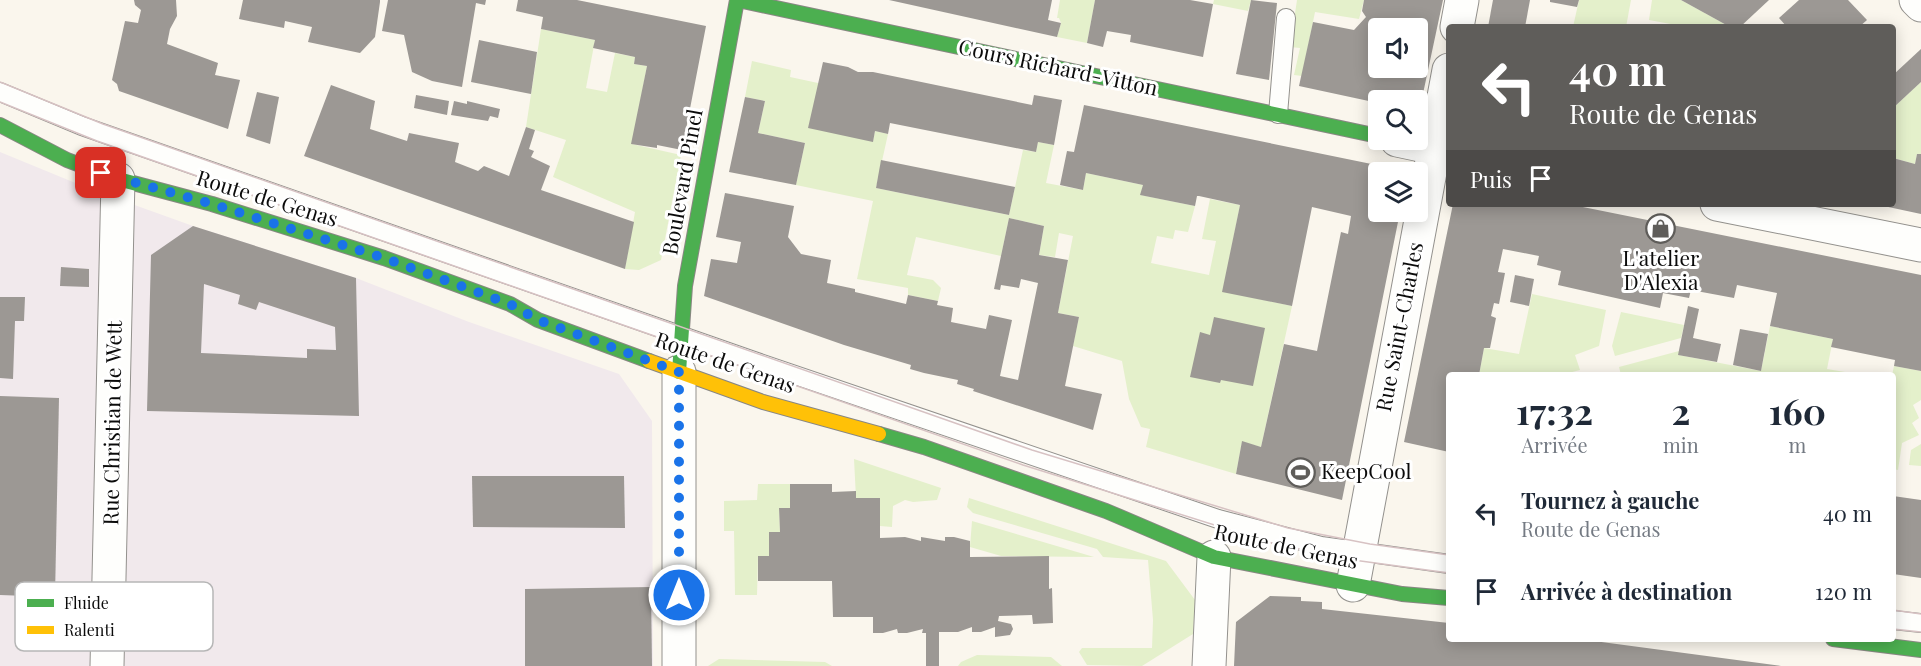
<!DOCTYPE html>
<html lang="fr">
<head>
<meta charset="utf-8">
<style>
  body { margin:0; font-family:"Playfair Display",serif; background:#f2f2f3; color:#1f2937; height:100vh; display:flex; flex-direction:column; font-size:22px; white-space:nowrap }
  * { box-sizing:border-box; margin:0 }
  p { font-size:20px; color:#747a83 }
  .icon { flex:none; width:33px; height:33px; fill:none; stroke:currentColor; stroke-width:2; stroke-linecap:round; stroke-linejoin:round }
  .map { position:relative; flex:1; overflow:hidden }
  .drawer { position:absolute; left:1446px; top:372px; width:450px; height:270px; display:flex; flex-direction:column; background:#fff; border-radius:6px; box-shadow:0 3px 15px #0003 }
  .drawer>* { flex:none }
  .hud { position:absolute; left:1446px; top:24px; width:450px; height:183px; border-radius:6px; box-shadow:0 3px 15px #0003; background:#5f5d5a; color:#fff; overflow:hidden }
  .buttons { position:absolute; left:1368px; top:18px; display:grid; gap:12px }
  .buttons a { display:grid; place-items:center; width:60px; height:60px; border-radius:6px; background:#fff; box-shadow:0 3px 15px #0003; font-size:30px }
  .pin { position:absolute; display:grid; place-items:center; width:51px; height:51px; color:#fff; margin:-26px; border-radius:12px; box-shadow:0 3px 9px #0006 }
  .me { position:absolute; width:66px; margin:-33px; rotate:0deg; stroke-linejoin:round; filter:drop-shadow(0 0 4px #0008) }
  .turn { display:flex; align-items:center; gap:21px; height:126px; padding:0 24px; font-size:27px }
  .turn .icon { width:78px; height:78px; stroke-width:2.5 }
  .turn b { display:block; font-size:42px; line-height:51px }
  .then { display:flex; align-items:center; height:57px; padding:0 24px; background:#0003; gap:12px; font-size:22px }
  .eta { display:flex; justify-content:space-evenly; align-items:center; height:102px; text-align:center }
  .eta b { font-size:36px; font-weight:700; line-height:42px }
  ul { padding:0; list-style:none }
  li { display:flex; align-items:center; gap:18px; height:78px; padding:0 24px }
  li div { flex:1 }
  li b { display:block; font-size:22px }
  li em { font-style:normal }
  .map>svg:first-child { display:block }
</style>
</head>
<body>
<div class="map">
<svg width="1921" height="666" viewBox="0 0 1921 666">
  <rect width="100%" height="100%" fill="#faf6ed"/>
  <polygon fill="#f1e9ec" points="0,152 90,189 193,226 356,278 469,322 619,374 652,421 653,666 0,666"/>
  <g fill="#e4f0cb">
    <polygon points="1060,0 1095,0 1087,43 1057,37 1061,23 1059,18 1057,18"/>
    <polygon points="1214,0 1251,0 1248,11 1213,4"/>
    <polygon points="1297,0 1364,0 1359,19 1315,12 1302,76 1294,75 1300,48 1290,47"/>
    <polygon points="1579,0 1631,0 1626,27 1573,27"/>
    <polygon points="1652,0 1681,0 1730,27 1687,27 1649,20"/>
    <polygon points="541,29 595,40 586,88 607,92 615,53 635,57 634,64 647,66 632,144 681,155 661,260 639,270 625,269 635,212 553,177 566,140 526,127"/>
    <polygon points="752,61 791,70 790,77 818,83 873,141 875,131 888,134 876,188 1009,215 1023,150 1036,152 1038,142 1054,145 1046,183 1083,190 1086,173 1143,185 1141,195 1195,206 1188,232 1175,230 1173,239 1157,236 1151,263 1209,275 1216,241 1202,239 1210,199 1240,205 1223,291 1292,306 1261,447 1242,442 1236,474 1146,447 1150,429 1141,427 1129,399 1122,361 1073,346 1079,317 1058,313 1073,236 1059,233 1055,257 1039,255 1044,226 1009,218 1001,256 916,237 907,275 933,280 941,288 938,301 908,295 908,288 857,279 873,201 796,185 805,143 758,133 765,101 745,97"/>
    <polygon points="1921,82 1921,154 1917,154 1915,164 1893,158 1893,108"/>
    <polygon points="1532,294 1606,310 1599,346 1575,355 1580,370 1561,375 1479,375 1484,348 1519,354"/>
    <polygon points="1621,312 1684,325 1681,338 1615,356 1612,346"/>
    <polygon points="1770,326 1833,339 1827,369 1863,375 1621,375 1619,367 1679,351 1679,355 1761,371"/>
    <polygon points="1894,366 1921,371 1921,400 1913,405 1919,418 1912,423 1919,435 1902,443 1898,470 1893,469 1892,375"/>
    <polygon points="1921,444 1921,466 1909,465 1911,450"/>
    <polygon points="854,459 941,488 937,500 913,502 905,500 893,506 892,527 880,526 880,498 856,498"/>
    <polygon points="758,484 790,484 790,508 779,508 780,532 769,533 769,556 758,557 757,595 735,595 734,531 724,531 724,501 757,500"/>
    <polygon points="969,498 1166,561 1195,600 1193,634 1142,666 1087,665 1079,652 1082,648 1152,648 1153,620 1148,560 1103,557 1097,549 973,513 967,507"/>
    <polygon points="972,521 1094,557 1001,556 970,547"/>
    <polygon points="977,655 1051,657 1062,666 958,666 961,662"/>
    <polygon points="719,659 825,662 832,666 708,666"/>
  </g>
  <g fill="#9c9894" fill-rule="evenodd">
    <polygon points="134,0 176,0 177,16 170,29 167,44 218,63 215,75 240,80 228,129 119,91 117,84 112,80 125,21 138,23 141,10 135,5"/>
    <polygon points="243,0 380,0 380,2 375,37 360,53 308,42 312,27 285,21 284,28 239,19"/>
    <polygon points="388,0 486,0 485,5 476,3 462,87 432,81 412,72 404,35 382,31"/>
    <polygon points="518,0 577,0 706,26 682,150 657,145 657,148 631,144 647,66 634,64 635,57 593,48 595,40 541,29 543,17 516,11"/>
    <polygon points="889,0 1052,0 1048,20 1061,23 1057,37"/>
    <polygon points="1095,0 1190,0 1213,4 1203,57 1130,42 1131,35 1107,31 1103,47 1087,43"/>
    <polygon points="1251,0 1277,3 1269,80 1236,74"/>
    <path d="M1364,0H1443L1421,103L1418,106V100H1378V103L1299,86L1313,22L1354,30L1366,17L1362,11ZM1378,28H1418V68H1378Z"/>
    <polygon points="1493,0 1530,0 1525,27 1488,27"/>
    <polygon points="1550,0 1579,0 1577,7 1550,2"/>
    <polygon points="1681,0 1769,0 1740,27 1730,27"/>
    <polygon points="1799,0 1848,0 1867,20 1859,27 1787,27 1779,18"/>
    <polygon points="479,40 537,52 531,94 471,82"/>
    <polygon points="1921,49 1921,82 1893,108 1893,75"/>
    <polygon points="823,62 848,67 858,72 873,72 1032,105 1034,95 1062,100 1054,145 1038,142 1036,152 890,123 888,134 875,131 873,142 808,128"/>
    <polygon points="331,85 375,101 370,129 407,141 409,133 459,143 455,162 478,171 484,166 509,176 526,127 535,130 529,149 534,151 531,157 550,166 541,190 634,222 625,269 304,156"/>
    <polygon points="257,92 279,97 270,144 246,136"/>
    <polygon points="416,95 449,101 447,115 414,108"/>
    <polygon points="745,97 765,101 758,133 805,143 796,185 729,172"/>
    <polygon points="454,101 467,104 467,101 500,109 498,118 490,116 488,121 451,115"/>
    <polygon points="1084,105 1391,168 1394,172 1378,172 1378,212 1400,212 1342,500 1236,474 1242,441 1261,447 1284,344 1317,351 1341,232 1348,234 1351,216 1312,207 1292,306 1222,292 1240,205 1199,196 1197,196 1195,206 1140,195 1143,185 1086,173 1083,190 1060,185 1067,151 1074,152"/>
    <polygon points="1917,154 1921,154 1921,214 1879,205 1893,204 1893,158 1915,164"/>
    <polygon points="881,160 1015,187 1009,215 876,188"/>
    <polygon points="725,193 794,206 788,237 801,254 831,260 827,283 855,289 855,292 906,304 908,295 938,301 937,305 953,308 951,322 986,329 989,315 1012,320 1000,376 1018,380 1038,283 1021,279 1019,288 1001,285 1000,290 994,289 1009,218 1044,226 1039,255 1068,260 1058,313 1079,317 1065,386 1102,394 1093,430 973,391 974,389 957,384 958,380 924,373 910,369 911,365 844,345 704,296 711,259 737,263 741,242 716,237"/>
    <polygon points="1453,204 1568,204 1921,275 1921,371 1894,366 1895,360 1831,347 1833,339 1770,326 1777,293 1737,285 1734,298 1691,290 1689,298 1663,293 1660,308 1558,285 1561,271 1537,265 1539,256 1503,249 1498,272 1505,273 1499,304 1494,303 1491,316 1496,318 1490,348 1484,348 1479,375 1449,375 1449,452 1404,442"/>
    <path d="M193,226L356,278L359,416L147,411L151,255ZM204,284L240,295L238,304L256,310L259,302L335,327L336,350L307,349V358L201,353Z"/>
    <polygon points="61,267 89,269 89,287 60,286"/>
    <polygon points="1515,275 1534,279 1529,306 1510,302"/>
    <polygon points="0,297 25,297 24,321 15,321 13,379 0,378"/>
    <polygon points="1688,306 1699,309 1693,338 1721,344 1717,362 1678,355"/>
    <polygon points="1214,317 1265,328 1253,386 1221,380 1220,383 1190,377 1200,332 1210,335"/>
    <polygon points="1740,329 1768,334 1761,371 1733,365"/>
    <polygon points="0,396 59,398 55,597 0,595"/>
    <polygon points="472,476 624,476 625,528 473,527"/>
    <polygon points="790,484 832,484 832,492 856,491 856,498 880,498 880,538 905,537 921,541 921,537 945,541 945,537 954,537 970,541 970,557 1049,556 1049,589 1052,588 1053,623 1033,624 1032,615 999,616 998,621 1011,624 1013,629 1010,635 995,637 995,627 981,632 972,632 972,627 958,632 939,632 939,666 926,666 926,633 922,633 923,629 907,633 898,633 897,629 883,633 873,633 873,617 833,617 832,581 758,581 758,556 769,556 769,532 780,532 779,508 790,508"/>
    <polygon points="1893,496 1921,500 1921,578 1893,574"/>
    <polygon points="651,587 652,666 525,666 525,589"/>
    <polygon points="1270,596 1301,597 1301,601 1322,602 1322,609 1449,623 1449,639 1579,639 1781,666 1234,666 1236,622"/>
  </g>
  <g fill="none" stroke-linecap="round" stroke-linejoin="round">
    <defs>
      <g id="lane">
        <polyline points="0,92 82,126 754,361 1218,519 1321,546 1449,564"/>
        <polyline points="1278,114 1286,18"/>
        <polyline points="1893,620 1921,623"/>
      </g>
      <g id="street">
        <polyline points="1916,0 1921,5"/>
        <polyline points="1457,27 1462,0"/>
        <polyline points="1397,140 1449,151"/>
        <polyline points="1717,204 1921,245"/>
        <polyline points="1353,585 1449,70"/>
        <polyline points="107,666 118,179"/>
        <polyline points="679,666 679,372"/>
        <polyline points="1209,666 1214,557"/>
      </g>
      <g id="fast">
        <polyline points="738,0 1378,136"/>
        <polyline points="0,125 67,160 118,179 212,204 384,258 510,304 538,320 649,361"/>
        <polyline points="679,372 685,286 737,0"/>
        <polyline points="879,434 924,447 1106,511 1214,557 1402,594 1449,598"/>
        <polyline points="1833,639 1921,650"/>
      </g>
      <polyline id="slow" points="649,361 763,402 879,434"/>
    </defs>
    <use href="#lane" stroke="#93918d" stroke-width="20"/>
    <use href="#street" stroke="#93918d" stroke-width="35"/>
    <use href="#fast" stroke="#898783" stroke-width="16"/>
    <use href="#slow" stroke="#898783" stroke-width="16"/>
    <use href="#lane" stroke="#fefefc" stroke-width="18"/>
    <use href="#street" stroke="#fefefc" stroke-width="33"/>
    <use href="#fast" stroke="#4caf50" stroke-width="14"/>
    <use href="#slow" stroke="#ffc107" stroke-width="14"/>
    <g stroke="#d7c2c3" stroke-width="1.5">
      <polyline points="0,82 103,124 1032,450 1288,528 1370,544 1449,555"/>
      <polyline points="0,102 97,141 1023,465 1272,543 1346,559 1449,573"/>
      <polyline points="1893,610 1921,614"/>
      <polyline points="1893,629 1921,632"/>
    </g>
  </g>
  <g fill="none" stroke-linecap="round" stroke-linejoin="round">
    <polyline stroke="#1a73e8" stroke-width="10" stroke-dasharray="0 18" points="101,173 212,204 384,258 510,304 538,320 679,372 679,595"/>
  </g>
  <defs>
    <symbol id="shop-ring" viewBox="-11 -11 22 22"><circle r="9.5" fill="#fff" stroke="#5f5d5a" stroke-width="1.5"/><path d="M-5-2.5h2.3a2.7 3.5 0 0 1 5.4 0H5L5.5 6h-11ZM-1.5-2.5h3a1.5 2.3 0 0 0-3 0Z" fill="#5f5d5a"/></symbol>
    <symbol id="stadium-ring" viewBox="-11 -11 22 22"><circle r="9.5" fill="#fff" stroke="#5f5d5a" stroke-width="1.5"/><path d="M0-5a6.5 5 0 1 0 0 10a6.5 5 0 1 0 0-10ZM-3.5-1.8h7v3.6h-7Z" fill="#5f5d5a"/></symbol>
  </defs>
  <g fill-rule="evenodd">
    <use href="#shop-ring" x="1644" y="212" width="33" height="33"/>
    <use href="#stadium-ring" x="1284" y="456" width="33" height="33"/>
  </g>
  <g text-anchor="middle" stroke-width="6" stroke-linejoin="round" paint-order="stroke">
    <g font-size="21" fill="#0b0b0b" stroke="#fff">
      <text transform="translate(1058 68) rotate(12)" y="7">Cours Richard-Vitton</text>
      <text transform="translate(683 182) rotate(-80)" y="7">Boulevard Pinel</text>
      <text transform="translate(267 199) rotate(17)" y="7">Route de Genas</text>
      <text transform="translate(1400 327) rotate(-79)" y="7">Rue Saint-Charles</text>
      <text transform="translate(725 363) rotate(19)" y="7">Route de Genas</text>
      <text transform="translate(113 423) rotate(-89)" y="7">Rue Christian de Wett</text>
      <text transform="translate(1286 547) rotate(12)" y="7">Route de Genas</text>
    </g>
    <g font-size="21" fill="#0b0b0b" stroke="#fff">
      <text x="1661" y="266">L'atelier<tspan x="1661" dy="24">D'Alexia</tspan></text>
      <text x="1321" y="479" text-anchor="start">KeepCool</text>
    </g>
  </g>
  <rect x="15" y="582" width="198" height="69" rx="9" fill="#fff" stroke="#b6b6b6" stroke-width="1.5"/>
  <rect x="27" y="599" width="27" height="8" fill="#4caf50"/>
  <rect x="27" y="626" width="27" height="8" fill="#ffc107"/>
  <g font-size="16" fill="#0b0b0b">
    <text x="64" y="609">Fluide</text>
    <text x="64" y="636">Ralenti</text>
  </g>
</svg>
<div class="buttons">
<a><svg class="icon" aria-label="sound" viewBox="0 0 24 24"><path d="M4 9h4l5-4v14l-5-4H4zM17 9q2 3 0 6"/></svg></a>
<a><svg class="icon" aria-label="search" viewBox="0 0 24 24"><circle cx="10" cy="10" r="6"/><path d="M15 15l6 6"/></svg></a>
<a><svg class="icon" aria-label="layers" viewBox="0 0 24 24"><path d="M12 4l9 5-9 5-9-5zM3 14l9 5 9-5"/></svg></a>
</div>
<div class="pin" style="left:101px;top:173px;background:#d93025"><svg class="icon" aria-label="arrive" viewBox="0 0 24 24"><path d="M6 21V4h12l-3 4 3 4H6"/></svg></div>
<svg class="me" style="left:679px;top:595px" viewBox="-20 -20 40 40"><circle r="17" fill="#1a73e8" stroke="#fff" stroke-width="3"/><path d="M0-11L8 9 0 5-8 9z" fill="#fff"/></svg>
<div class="hud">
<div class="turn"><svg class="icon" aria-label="left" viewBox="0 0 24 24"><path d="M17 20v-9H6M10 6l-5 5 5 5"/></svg><div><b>40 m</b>Route de Genas</div></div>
<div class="then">Puis<svg class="icon" aria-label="arrive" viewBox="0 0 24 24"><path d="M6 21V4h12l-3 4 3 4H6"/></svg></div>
</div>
<section class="drawer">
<div class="eta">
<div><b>17:32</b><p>Arrivée</p></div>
<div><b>2</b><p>min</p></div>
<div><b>160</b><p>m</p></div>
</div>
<ul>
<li><svg class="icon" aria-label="left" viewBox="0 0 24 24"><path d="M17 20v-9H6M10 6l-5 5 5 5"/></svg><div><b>Tournez à gauche</b><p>Route de Genas</p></div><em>40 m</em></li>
<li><svg class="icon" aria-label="arrive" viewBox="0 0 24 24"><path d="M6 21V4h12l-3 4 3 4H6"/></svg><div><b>Arrivée à destination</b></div><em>120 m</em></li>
</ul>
</section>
</div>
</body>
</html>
